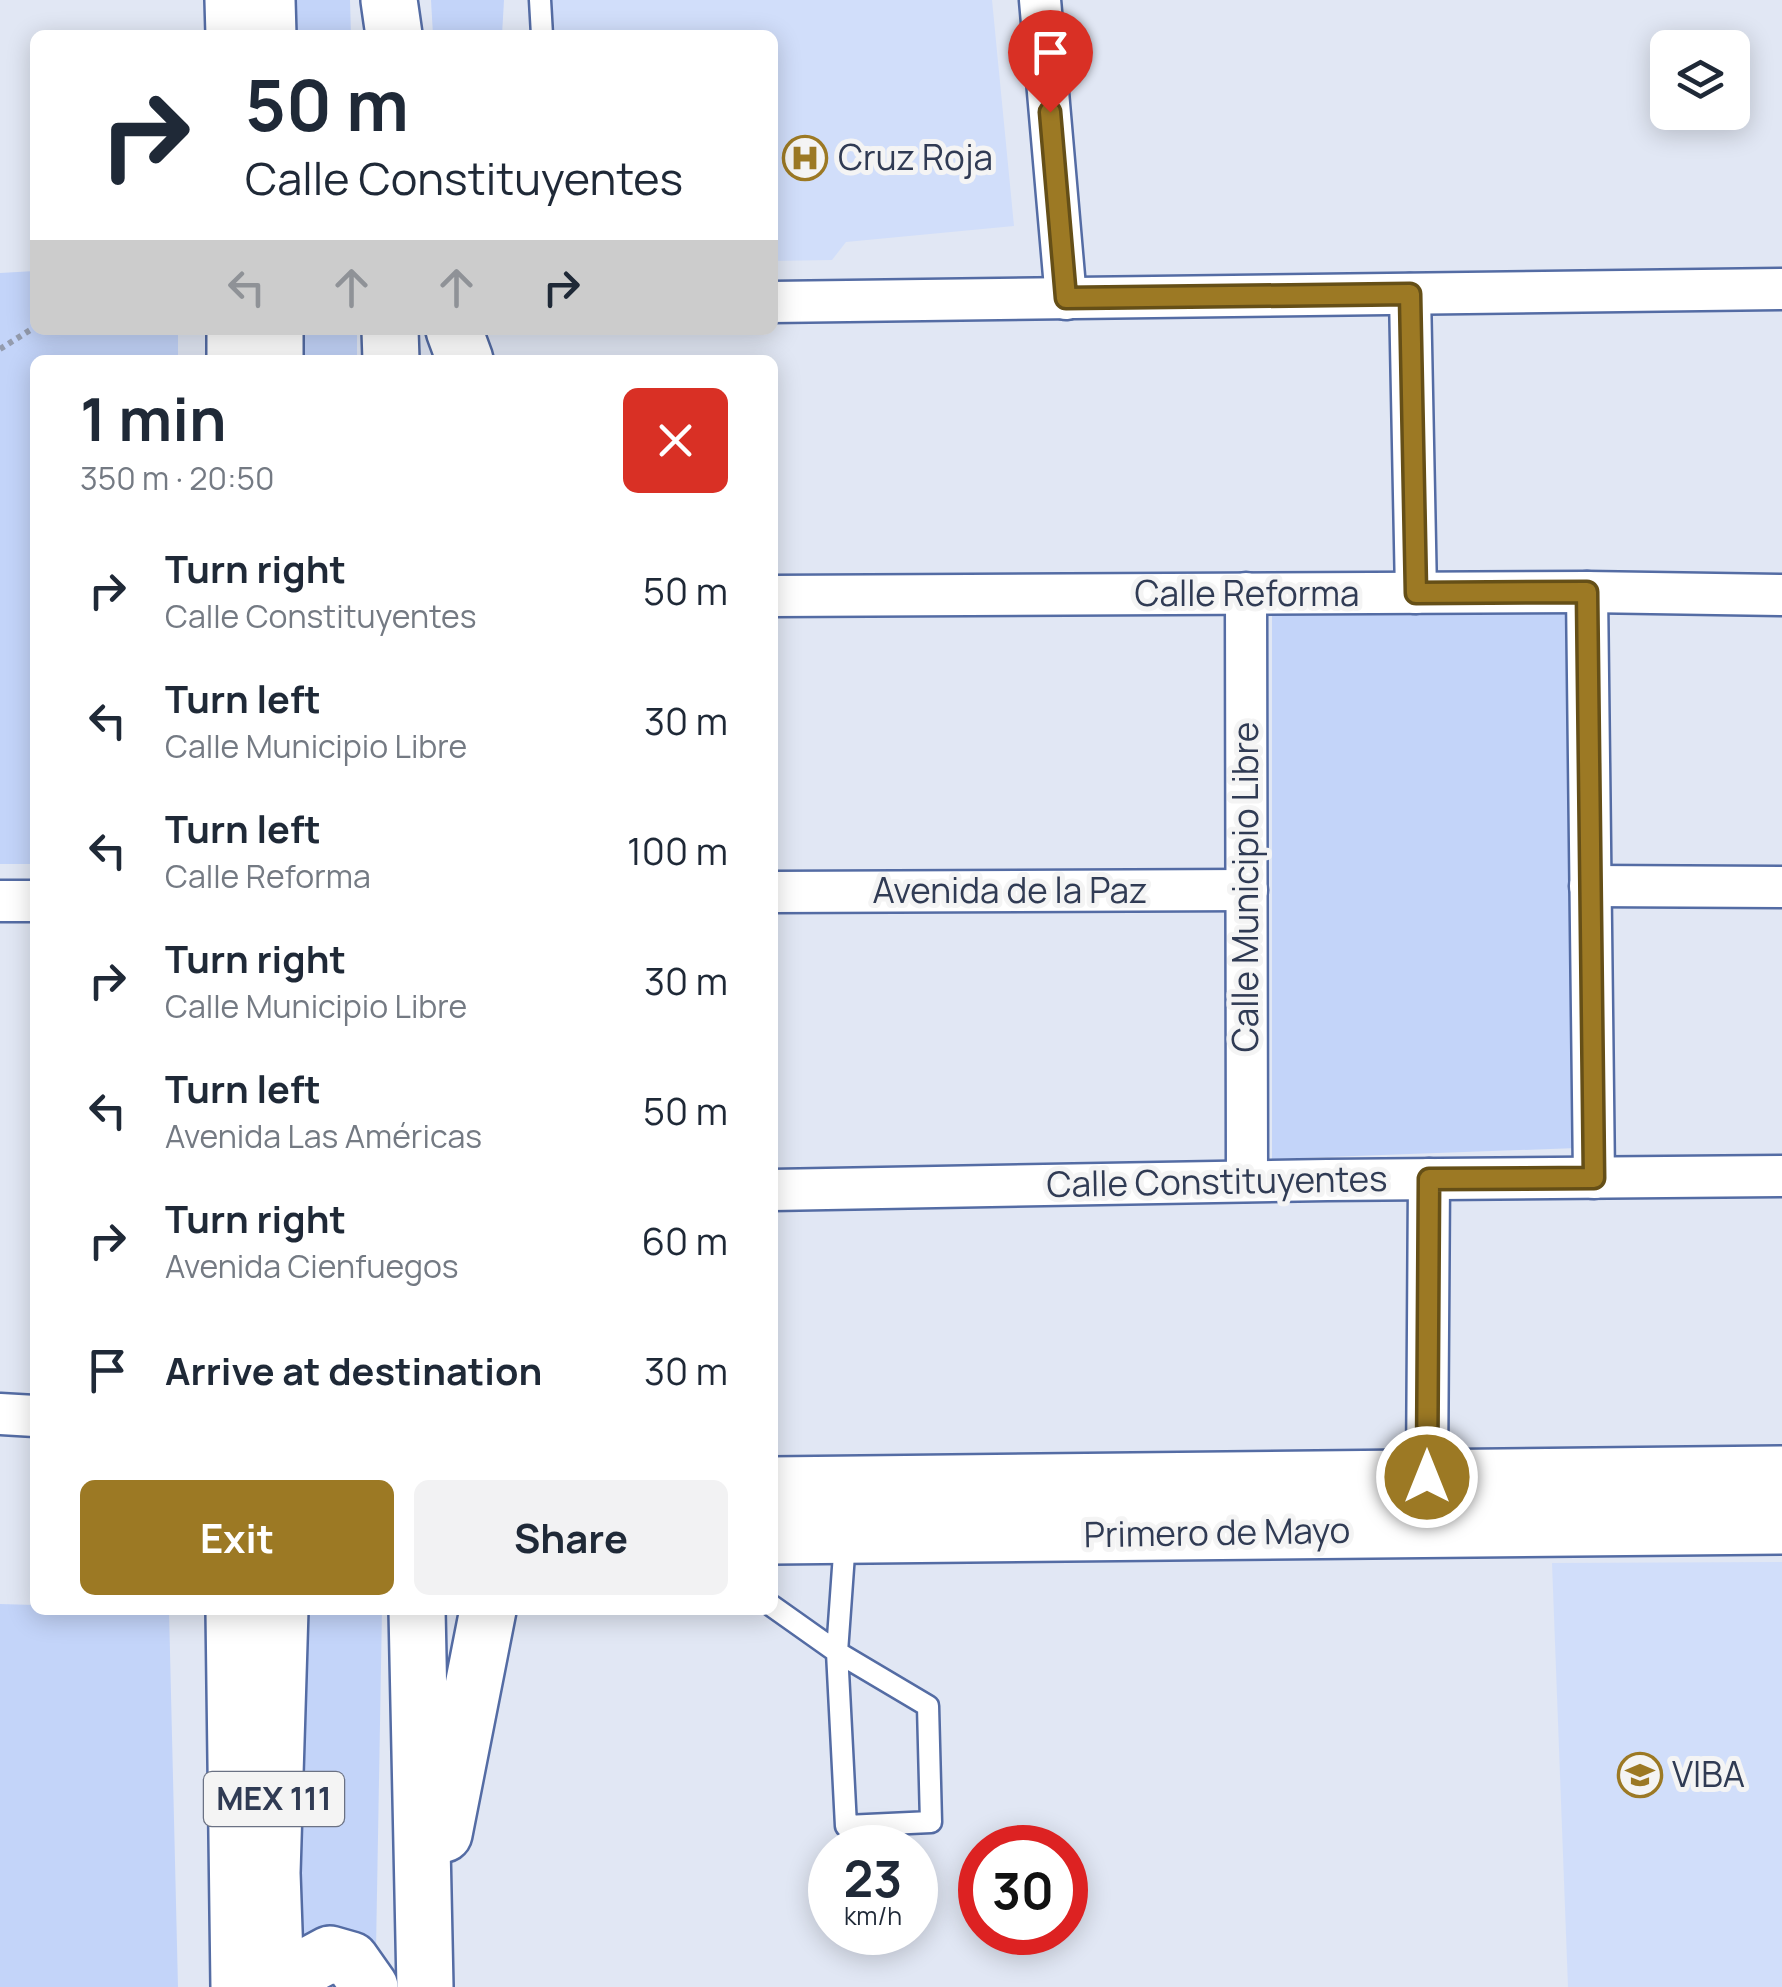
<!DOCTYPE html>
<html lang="en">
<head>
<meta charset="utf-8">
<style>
  body { margin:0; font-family:Manrope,sans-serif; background:#f2f2f3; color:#1f2937; height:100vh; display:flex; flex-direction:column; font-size:38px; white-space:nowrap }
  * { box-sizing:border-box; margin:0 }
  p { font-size:32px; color:#747a83 }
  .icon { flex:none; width:55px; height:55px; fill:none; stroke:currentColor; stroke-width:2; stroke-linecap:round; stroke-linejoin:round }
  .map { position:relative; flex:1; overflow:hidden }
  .sheet { position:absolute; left:30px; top:355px; width:748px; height:1260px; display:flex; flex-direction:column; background:#fff; border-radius:15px; box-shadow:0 5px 25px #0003 }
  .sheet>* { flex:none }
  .guide { position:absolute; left:30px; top:30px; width:748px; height:305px; border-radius:15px; box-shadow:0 5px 25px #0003; background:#fff; color:#1f2937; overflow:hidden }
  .controls { position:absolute; left:1650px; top:30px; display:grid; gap:20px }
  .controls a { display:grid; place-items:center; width:100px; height:100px; border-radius:15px; background:#fff; box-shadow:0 5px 25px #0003; font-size:50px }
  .speed { position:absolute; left:808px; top:1825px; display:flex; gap:20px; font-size:50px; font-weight:700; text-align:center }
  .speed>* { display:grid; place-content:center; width:130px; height:130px; border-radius:50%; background:#fff; box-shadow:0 5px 25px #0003; line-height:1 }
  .speed small { font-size:25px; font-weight:400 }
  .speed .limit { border:15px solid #d22; background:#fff; color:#111 }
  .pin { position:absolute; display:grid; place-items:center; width:85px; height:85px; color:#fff; margin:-102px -42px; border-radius:50% 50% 50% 0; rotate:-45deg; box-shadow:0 0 10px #0007 }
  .pin .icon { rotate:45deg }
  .me { position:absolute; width:110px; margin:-55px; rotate:0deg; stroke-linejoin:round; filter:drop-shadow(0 0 8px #0008) }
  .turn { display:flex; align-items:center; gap:35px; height:210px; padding:0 50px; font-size:45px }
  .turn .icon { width:130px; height:130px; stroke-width:2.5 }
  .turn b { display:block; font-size:70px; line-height:85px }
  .lanes { display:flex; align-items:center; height:95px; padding:0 50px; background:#0003; justify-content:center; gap:50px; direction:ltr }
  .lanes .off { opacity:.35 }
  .round { display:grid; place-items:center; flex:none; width:105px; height:105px; border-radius:15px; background:#f2f2f3 }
  .head { display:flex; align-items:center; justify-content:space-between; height:170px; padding:0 50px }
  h1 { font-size:60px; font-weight:700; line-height:75px }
  .button { display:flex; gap:20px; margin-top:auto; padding:20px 50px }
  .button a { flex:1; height:115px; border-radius:15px; background:#9c7924; color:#fff; font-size:40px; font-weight:700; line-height:115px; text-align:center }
  .button a+a { background:#f2f2f3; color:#1f2937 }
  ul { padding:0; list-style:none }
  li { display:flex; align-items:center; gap:30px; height:130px; padding:0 50px }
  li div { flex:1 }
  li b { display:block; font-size:38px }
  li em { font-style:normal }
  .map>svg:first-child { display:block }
</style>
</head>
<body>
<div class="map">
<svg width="1782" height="1987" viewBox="0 0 1782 1987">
  <rect width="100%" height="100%" fill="#e1e7f4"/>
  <g fill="#d1defa">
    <polygon points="552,0 992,0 1014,226 846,242 832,260 773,261 772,35 555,35"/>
    <polygon points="1782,1562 1782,1987 1568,1987 1552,1563"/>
  </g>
  <g fill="#c3d4f9">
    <polygon points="282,0 350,0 351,35 284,35"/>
    <polygon points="431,0 504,0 502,35 433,35"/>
    <polygon points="35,271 35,330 178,330 178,360 35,360 35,864 0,864 0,273"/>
    <polygon points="290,330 357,330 357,360 291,360"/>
    <polygon points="1573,609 1577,1148 1272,1159 1272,615"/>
    <polygon points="0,1604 35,1605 35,1610 169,1610 178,1987 0,1987"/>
    <polygon points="292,1610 382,1610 376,1950 291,1950"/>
  </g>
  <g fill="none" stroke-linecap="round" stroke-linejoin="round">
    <defs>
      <g id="lane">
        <polyline points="540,0 542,35"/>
        <polyline points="772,1606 837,1652 928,1706 931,1822 846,1826 837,1652 845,1540"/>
      </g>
      <g id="street">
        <polyline points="1040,0 1066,299"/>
        <polyline points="1410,294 1416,593"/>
        <polyline points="772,302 1782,289"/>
        <polyline points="1587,592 1594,1178"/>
        <polyline points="1246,593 1247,1181"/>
        <polyline points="772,596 1587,592 1782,595"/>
        <polyline points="1590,886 1782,887"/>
        <polyline points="772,892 1247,890"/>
        <polyline points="0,901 35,901"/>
        <polyline points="772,1190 1327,1180 1782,1176"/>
        <polyline points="0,1414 35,1416"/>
        <polyline points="1427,1477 1429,1179"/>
      </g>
      <g id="secondary">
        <polyline points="233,0 234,35"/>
        <polyline points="235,330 235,360"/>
        <polyline points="772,1485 1782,1474"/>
        <polyline points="772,1536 1782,1526"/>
        <polyline points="234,1610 239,1987"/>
      </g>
      <g id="primary">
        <polyline points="267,0 268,35"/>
        <polyline points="389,0 394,35"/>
        <polyline points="390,330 391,360"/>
        <polyline points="454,330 465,360"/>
        <polyline points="275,360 275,330"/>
        <polyline points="417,1610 425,1987"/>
        <polyline points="444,1834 488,1610"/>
        <polyline points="276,1987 272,1873 280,1610"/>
        <polyline points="292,1987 304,1968 330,1954 351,1960 370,1987"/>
      </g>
    </defs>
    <use href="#lane" stroke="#546ca4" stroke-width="25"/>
    <use href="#street" stroke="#546ca4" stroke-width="45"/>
    <use href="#secondary" stroke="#546ca4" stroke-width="60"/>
    <use href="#primary" stroke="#546ca4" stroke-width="60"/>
    <polyline stroke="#949cae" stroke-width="6" stroke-dasharray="5 5" stroke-linecap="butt" points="0,349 35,327"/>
    <use href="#lane" stroke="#fff" stroke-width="20"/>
    <use href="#street" stroke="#fff" stroke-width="40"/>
    <use href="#secondary" stroke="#fff" stroke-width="55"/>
    <use href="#primary" stroke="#fff" stroke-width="55"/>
  </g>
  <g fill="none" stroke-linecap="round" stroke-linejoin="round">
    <defs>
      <polyline id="route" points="1050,112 1066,298 1410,294 1416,593 1587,592 1594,1178 1429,1179 1427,1477"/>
    </defs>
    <use href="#route" stroke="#654f17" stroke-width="25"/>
    <use href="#route" stroke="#9c7924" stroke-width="18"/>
  </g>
  <defs>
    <symbol id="hospital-ring" viewBox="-11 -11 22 22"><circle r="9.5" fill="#f4f4f4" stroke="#9c7924" stroke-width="1.5"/><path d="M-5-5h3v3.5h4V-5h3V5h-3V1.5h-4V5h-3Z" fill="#9c7924"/></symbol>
    <symbol id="school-ring" viewBox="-11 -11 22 22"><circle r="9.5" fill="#f4f4f4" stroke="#9c7924" stroke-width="1.5"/><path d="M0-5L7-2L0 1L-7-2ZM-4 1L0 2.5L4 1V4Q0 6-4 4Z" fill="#9c7924"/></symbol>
  </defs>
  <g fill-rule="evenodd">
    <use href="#hospital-ring" x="780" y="133" width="50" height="50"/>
    <use href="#school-ring" x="1615" y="1750" width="50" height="50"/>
  </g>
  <g text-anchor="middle" stroke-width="10" stroke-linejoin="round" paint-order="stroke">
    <rect fill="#f4f4f4" stroke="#6b7284" stroke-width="2.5" x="204" y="1772" width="140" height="54" rx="8"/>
    <g font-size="32" font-weight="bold" fill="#303b54">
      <text x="274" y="1810">MEX 111</text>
    </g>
    <g font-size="35" fill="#303b54" stroke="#f4f4f4" text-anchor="start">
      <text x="838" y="170">Cruz Roja</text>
      <text x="1672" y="1787">VIBA</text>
    </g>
    <g font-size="35" fill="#303b54" stroke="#f4f4f4">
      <text x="1247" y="606">Calle Reforma</text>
      <text transform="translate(1246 887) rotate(-90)" y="12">Calle Municipio Libre</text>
      <text x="1010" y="903">Avenida de la Paz</text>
      <text transform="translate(1217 1182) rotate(-1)" y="12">Calle Constituyentes</text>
      <text transform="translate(1217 1533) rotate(-1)" y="12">Primero de Mayo</text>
    </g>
  </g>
</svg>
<div class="controls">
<a><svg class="icon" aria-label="layers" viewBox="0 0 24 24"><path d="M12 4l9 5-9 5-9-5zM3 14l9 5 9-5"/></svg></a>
</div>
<div class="speed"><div>23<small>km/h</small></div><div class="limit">30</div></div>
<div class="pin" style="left:1050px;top:112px;background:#d93025"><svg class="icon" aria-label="arrive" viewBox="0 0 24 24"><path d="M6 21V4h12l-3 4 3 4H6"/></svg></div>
<svg class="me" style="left:1427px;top:1477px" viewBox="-20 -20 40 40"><circle r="17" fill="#9c7924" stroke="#fff" stroke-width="3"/><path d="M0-11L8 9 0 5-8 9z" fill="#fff"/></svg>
<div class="guide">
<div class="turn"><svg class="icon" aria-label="right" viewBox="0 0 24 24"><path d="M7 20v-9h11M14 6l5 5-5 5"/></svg><div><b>50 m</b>Calle Constituyentes</div></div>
<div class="lanes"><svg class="icon off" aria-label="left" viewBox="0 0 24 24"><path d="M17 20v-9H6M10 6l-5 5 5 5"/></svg><svg class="icon off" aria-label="ahead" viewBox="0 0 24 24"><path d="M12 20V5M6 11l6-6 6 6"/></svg><svg class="icon off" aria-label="ahead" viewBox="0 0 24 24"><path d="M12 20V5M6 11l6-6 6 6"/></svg><svg class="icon" aria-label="right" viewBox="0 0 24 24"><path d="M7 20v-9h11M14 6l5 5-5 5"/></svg></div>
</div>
<section class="sheet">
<div class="head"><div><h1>1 min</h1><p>350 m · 20:50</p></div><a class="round" style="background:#d93025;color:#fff"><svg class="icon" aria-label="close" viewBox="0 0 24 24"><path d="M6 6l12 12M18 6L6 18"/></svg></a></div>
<ul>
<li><svg class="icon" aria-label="right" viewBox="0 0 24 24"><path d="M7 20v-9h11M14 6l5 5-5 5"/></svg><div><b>Turn right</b><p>Calle Constituyentes</p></div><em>50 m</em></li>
<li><svg class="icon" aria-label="left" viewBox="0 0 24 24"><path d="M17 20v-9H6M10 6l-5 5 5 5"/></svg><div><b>Turn left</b><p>Calle Municipio Libre</p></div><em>30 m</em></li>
<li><svg class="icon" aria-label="left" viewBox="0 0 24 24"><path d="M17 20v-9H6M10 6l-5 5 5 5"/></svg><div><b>Turn left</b><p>Calle Reforma</p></div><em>100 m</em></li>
<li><svg class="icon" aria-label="right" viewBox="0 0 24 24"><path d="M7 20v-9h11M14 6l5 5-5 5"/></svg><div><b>Turn right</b><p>Calle Municipio Libre</p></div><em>30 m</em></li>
<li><svg class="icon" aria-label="left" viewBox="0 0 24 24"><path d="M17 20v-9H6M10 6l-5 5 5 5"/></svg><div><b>Turn left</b><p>Avenida Las Américas</p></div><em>50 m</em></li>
<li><svg class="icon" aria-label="right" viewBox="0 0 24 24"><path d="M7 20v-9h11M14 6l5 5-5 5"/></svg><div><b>Turn right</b><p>Avenida Cienfuegos</p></div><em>60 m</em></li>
<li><svg class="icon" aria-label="arrive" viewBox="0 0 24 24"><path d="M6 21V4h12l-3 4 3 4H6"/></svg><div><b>Arrive at destination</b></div><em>30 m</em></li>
</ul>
<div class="button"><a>Exit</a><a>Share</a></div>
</section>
</div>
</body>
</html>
